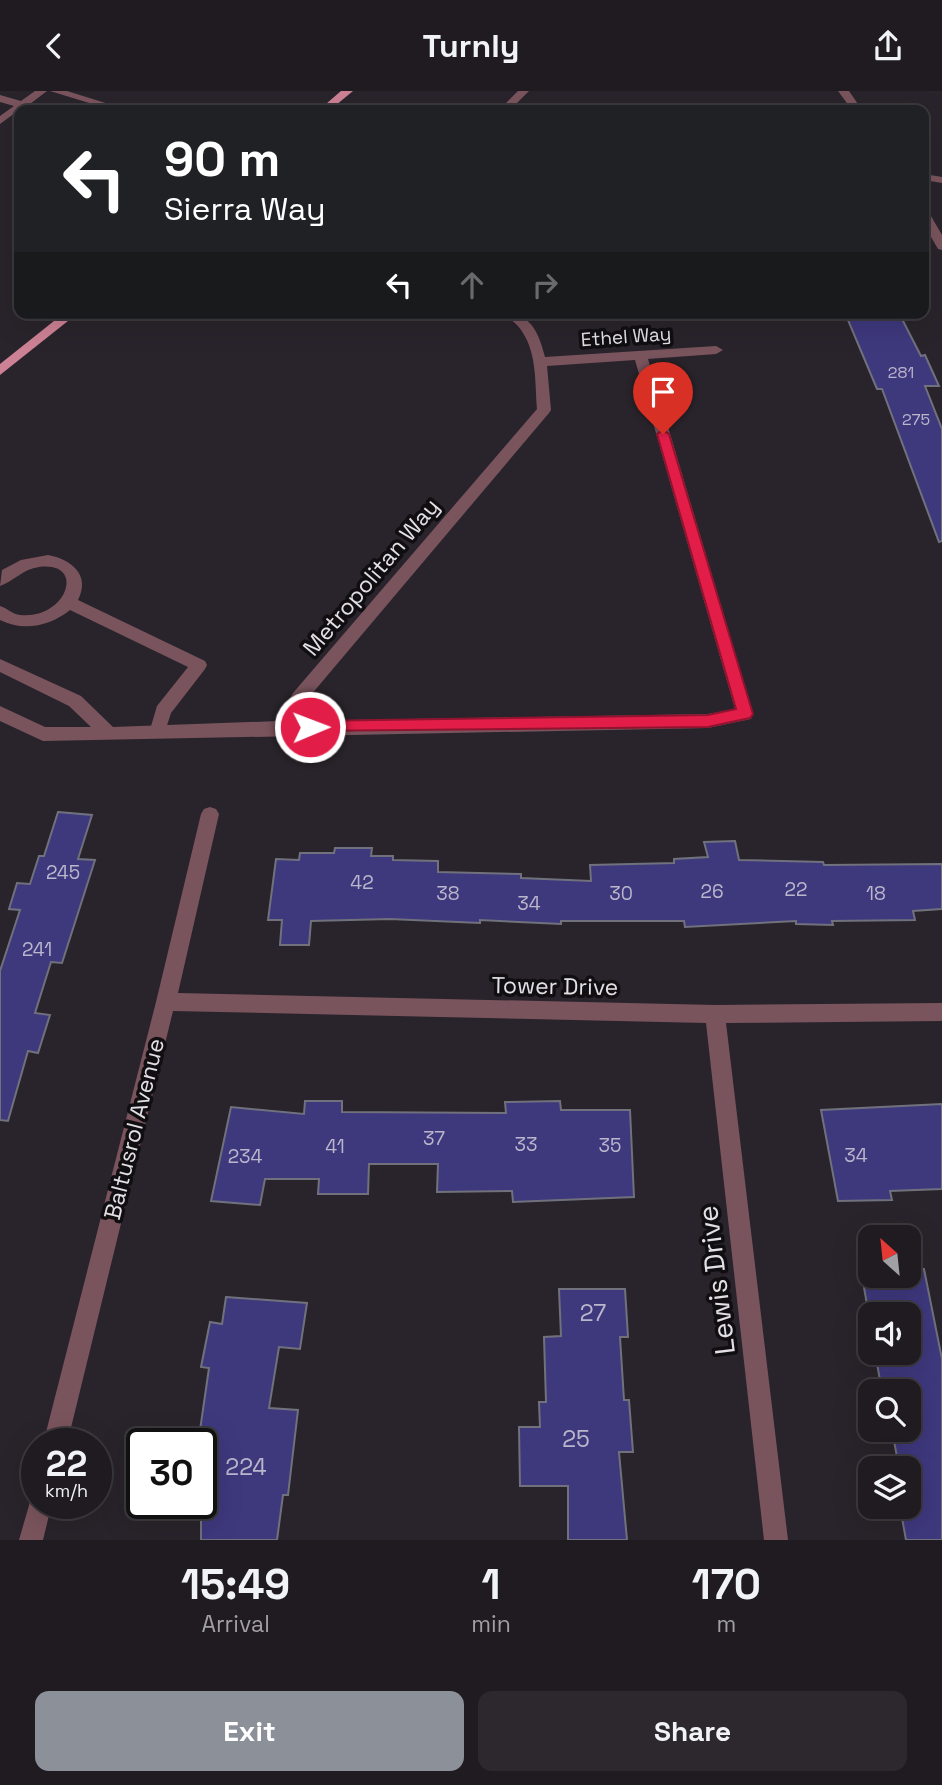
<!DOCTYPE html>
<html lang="en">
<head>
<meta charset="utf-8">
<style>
  body { margin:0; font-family:"Space Grotesk",sans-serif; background:#2c282d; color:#f1f3f6; height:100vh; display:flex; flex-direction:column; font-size:26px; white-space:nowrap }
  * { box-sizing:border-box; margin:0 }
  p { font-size:23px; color:#a1a1a5 }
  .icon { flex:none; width:38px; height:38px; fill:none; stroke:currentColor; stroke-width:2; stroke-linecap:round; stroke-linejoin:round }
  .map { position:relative; height:1449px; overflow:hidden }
  .side { display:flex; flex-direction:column; background:#1f1b20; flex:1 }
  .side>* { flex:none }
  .top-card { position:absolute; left:14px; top:14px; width:915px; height:214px; border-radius:14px; box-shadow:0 7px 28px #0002,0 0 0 2px #3c393e; background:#202124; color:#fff; overflow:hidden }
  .needle { width:46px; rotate:333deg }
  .tools { position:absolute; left:858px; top:1134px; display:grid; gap:14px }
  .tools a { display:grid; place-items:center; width:63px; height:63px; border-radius:14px; background:#1f1b20; box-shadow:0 7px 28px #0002,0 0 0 2px #3c393e; font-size:35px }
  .speed { position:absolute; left:21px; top:1337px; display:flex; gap:14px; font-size:35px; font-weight:700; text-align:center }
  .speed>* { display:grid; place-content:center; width:91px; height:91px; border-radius:50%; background:#1f1b20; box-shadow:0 7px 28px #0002,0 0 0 2px #3c393e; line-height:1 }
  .speed small { font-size:18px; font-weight:400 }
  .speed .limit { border:4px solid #111; border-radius:10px; background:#fff; color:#111 }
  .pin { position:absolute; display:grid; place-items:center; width:60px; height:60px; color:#fff; margin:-72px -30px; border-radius:50% 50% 50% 0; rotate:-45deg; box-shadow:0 0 7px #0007 }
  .pin .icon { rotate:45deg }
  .me { position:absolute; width:77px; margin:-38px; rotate:89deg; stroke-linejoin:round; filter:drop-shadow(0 0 5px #0008) }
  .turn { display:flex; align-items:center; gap:24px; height:147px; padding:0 35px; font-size:32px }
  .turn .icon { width:91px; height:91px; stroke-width:2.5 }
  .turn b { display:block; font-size:49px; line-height:60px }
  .lanes { display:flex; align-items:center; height:66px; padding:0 35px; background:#0003; justify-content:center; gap:35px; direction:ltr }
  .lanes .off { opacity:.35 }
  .eta { display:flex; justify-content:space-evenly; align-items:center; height:119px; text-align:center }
  .eta b { font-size:42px; font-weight:600; line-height:49px }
  .cta { display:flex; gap:14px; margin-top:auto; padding:14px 35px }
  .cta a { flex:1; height:80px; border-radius:14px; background:#8c9099; color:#fff; font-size:28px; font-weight:600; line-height:80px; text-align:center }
  .cta a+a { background:#2c282d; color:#f1f3f6 }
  header { display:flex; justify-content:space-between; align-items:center; height:91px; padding:0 35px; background:#1f1b20; font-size:32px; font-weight:600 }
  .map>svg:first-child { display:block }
</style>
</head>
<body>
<header><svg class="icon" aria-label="back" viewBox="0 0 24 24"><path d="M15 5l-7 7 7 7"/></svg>Turnly<svg class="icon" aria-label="share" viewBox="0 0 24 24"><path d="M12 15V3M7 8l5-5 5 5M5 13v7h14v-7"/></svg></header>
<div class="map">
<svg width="942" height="1449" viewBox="0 0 942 1449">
  <rect width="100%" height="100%" fill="#29242b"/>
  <g fill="#3e387d" stroke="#70717c" stroke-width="2">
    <polygon points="845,222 899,222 921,265 925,264 939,295 925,295 942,338 942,450 939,451 882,298 877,298"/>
    <polygon points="58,721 92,724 78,768 95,769 62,872 51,871 35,922 50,924 38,962 28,960 8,1030 0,1029 0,880 20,819 9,818 17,792 30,793 39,765 44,765"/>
    <polygon points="735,750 739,769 823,771 824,774 942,773 942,818 913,820 915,829 832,830 833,834 796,833 796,830 685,836 684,830 561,830 561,833 480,829 480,832 390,828 311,830 309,854 280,854 282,829 268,829 276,768 299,769 300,762 334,762 335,757 372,757 371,765 393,765 393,769 438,770 438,781 521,783 521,787 591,790 590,774 674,772 674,768 708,766 704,751"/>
    <polygon points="305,1010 342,1010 342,1021 506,1022 505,1011 560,1010 561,1019 630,1019 634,1106 513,1111 512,1100 437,1101 438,1073 369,1073 368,1103 318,1103 319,1088 265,1088 260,1114 211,1110 231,1016 304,1023"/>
    <polygon points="942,1013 942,1098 890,1100 892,1109 838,1110 821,1019"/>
    <polygon points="908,1178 924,1178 942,1268 942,1449 906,1449 900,1416 908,1416 908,1377 899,1377 892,1339 908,1339 908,1300 882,1300 875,1262 908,1262 908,1223 870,1223 870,1231 861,1179 870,1179 870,1185 908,1185"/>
    <polygon points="559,1198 625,1198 628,1246 620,1246 624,1309 629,1309 633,1361 619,1361 627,1449 568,1449 568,1395 520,1395 519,1336 540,1336 539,1311 546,1311 544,1246 561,1245"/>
    <polygon points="226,1206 307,1212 300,1258 279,1256 269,1317 298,1319 288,1404 283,1404 277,1449 201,1449 201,1353 198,1353 209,1277 201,1276 210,1231 222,1233"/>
  </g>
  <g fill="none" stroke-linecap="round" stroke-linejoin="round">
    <g fill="#7a545d" fill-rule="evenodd">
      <polygon points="518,0 529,0 510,19 499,19"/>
      <path d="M48,464C71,468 91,484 78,509L205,570L207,574L205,578L171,622L163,647H151L149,642L157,615L188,576L70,519C50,535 24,541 0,529V515C7,517 12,523 20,524C67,529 87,470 39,476C23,478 14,490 0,495L2,479L21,469Z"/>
    </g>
    <g fill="#7a545d" fill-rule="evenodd">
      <polygon points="35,0 47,0 30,13 35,17 34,19 19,19 0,33 0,25 14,15 0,11 0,4 21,10"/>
      <polygon points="50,0 67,0 128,19 112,19"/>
      <polygon points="838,0 849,0 862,19 852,19"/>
      <polygon points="924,83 942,86 942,92 924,89"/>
      <polygon points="924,119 928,120 942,144 942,159 938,158 924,134"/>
      <path d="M504,222C531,222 539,242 545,266L716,255L723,259L716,263L648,268L753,623L751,628L708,637L43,650L0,630V615L45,636H91L69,615L0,581V568L81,605L113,636L279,630L293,602L537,318C535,293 537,264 523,242C518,233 510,229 504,222ZM635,269L735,618L708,623L296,630L305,611L549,322L551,319L547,275Z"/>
      <polygon points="210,716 216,718 219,723 178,902 715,914 942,912 942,930 726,932 788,1449 764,1449 706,932 173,920 67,1353 43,1353 156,911 201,723 204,718"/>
      <polygon points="37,1401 37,1412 52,1412 43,1449 19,1449 32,1404"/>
    </g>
    <g fill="#cd8194" fill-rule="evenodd">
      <polygon points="341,0 353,0 330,19 319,19"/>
      <polygon points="64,222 78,222 0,284 0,273"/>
    </g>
  </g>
  <polygon fill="#e11d48" stroke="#92132f" stroke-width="2" points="663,339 669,343 753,623 750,627 708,636 305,640 303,636 310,630 708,624 736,618 657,343"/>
  <g text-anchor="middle" stroke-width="7" stroke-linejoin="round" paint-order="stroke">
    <g font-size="16" fill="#bab6cb">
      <text x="901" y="287">281</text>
      <text x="916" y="334">275</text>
    </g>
    <g font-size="19" fill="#e3e0e5" stroke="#100e11">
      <text transform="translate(626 245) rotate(-4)" y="7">Ethel Way</text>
    </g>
    <g font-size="19" fill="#bab6cb">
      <text x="63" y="788">245</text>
      <text x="362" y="798">42</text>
      <text x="796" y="805">22</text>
      <text x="712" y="807">26</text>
      <text x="448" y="809">38</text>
      <text x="621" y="809">30</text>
      <text x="876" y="809">18</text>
      <text x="529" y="819">34</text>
      <text x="37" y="865">241</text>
      <text x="434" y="1054">37</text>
      <text x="526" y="1060">33</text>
      <text x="610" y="1061">35</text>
      <text x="335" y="1062">41</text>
      <text x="856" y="1071">34</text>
      <text x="245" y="1072">234</text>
    </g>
    <g font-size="23" fill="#e3e0e5" stroke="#100e11">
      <text transform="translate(371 486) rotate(-50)" y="8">Metropolitan Way</text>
      <text transform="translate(555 895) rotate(1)" y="8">Tower Drive</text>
      <text transform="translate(134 1038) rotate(-76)" y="8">Baltusrol Avenue</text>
    </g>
    <g font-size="23" fill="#bab6cb">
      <text x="593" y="1230">27</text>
      <text x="576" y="1356">25</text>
      <text x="246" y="1384">224</text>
    </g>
    <g font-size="28" fill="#e3e0e5" stroke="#100e11">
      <text transform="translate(716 1189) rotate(-97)" y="10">Lewis Drive</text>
    </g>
  </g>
</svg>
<div class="tools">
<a><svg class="needle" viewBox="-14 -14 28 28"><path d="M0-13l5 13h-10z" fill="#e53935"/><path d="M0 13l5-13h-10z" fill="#a1a1a5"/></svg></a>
<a><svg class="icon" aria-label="sound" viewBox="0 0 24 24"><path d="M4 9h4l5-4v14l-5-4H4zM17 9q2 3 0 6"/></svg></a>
<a><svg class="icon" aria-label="search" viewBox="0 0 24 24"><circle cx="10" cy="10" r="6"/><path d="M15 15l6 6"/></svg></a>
<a><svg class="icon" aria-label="layers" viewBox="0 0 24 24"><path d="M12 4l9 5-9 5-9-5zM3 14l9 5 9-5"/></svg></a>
</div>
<div class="speed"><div>22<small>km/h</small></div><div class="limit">30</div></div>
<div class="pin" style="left:663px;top:343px;background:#d93025"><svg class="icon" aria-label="arrive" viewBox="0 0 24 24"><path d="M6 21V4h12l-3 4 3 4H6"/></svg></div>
<svg class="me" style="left:310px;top:636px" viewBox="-20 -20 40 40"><circle r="17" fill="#e11d48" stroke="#fff" stroke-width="3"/><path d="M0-11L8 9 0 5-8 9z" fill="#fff"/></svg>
<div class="top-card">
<div class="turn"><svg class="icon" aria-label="left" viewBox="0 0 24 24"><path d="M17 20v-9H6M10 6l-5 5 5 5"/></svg><div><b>90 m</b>Sierra Way</div></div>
<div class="lanes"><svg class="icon" aria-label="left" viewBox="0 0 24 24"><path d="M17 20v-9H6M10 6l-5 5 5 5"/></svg><svg class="icon off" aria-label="ahead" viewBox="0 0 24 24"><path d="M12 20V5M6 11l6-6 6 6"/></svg><svg class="icon off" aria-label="right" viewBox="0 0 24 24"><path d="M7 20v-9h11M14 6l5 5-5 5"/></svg></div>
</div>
</div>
<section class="side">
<div class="eta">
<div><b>15:49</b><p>Arrival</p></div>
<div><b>1</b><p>min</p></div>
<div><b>170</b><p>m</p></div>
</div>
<div class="cta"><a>Exit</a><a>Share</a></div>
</section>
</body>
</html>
